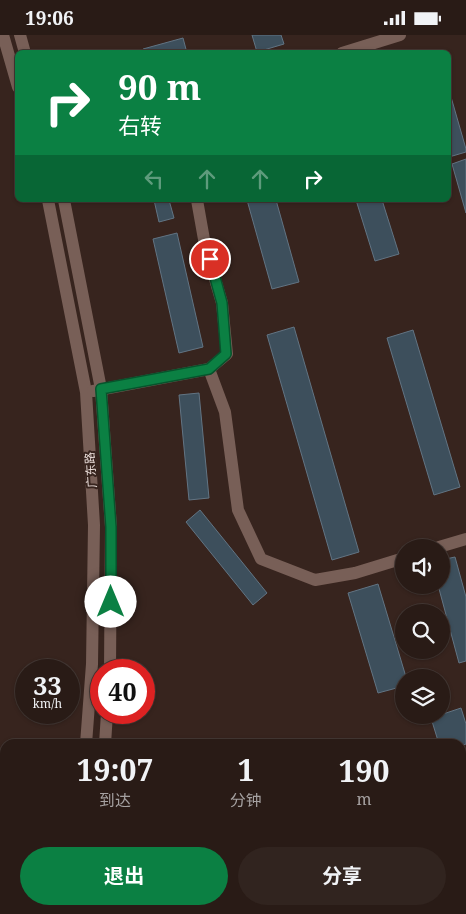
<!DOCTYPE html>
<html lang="zh">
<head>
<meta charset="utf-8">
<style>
  body { margin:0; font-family:"Noto Serif","Noto Sans SC",serif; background:#31241f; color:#f1f3f6; height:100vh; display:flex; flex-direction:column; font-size:19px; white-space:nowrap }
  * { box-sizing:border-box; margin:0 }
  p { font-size:16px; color:#a5a1a1 }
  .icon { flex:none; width:28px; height:28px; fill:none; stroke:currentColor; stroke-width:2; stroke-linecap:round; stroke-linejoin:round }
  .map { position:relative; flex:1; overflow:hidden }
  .drawer { position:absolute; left:0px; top:704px; width:466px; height:176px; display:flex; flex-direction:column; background:#291b16; border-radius:15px 15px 0 0; box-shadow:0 1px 4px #0004,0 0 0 1px #453935 }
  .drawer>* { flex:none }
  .guide { position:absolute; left:15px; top:15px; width:436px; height:152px; border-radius:8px; box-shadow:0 1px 4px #0004,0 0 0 1px #453935; background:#0b8043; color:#fff; overflow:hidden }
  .buttons { position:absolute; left:395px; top:504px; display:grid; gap:10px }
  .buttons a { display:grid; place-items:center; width:55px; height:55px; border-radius:50%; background:#291b16; box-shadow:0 1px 4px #0004,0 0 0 1px #453935; font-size:25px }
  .speed { position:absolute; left:15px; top:624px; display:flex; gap:10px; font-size:25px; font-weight:700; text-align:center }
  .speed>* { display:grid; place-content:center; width:65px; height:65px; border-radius:50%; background:#291b16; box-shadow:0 1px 4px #0004,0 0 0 1px #453935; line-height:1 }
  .speed small { font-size:12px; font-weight:400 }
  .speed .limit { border:8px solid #d22; background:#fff; color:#111 }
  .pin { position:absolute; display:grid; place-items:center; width:42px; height:42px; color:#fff; margin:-21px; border:2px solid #fff; border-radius:50%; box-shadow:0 1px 5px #0007 }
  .me { position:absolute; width:55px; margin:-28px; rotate:0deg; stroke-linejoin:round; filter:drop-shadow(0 0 4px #0008) }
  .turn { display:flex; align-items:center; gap:18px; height:105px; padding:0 20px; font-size:22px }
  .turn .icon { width:65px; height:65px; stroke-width:2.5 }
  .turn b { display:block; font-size:35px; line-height:42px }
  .lanes { display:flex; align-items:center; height:48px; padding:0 20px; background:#0003; justify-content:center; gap:25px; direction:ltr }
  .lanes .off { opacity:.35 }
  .eta { display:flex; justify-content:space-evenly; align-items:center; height:85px; text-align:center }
  .eta b { font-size:30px; font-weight:700; line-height:35px }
  .cta { display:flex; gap:10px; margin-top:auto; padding:10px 20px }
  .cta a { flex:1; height:58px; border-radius:30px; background:#0b8043; color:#fff; font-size:20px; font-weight:700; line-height:58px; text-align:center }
  .cta a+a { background:#31241f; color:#f1f3f6 }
  .status { display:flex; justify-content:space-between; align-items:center; height:35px; padding:0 25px; background:#291b16; direction:ltr }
  .status svg { height:14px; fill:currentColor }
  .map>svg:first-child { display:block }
</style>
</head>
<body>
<div class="status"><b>19:06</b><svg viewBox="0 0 49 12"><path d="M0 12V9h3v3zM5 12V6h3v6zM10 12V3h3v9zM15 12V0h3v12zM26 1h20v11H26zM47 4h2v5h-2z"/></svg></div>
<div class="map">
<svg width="466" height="879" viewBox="0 0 466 879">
  <rect width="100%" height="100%" fill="#37241e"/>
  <g fill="#3d4f5c" stroke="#627483">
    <polygon points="252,0 281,0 284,9 257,17"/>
    <polygon points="183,3 187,18 144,18 143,14"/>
    <polygon points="449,55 466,114 466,117 449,122"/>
    <polygon points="466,124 466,178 452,129"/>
    <polygon points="154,165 169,165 174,183 159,187"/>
    <polygon points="247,165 276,165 299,247 272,254"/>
    <polygon points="356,165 382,165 399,219 375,226"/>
    <polygon points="177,198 203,312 179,318 153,204"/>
    <polygon points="294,292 359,517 332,525 267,300"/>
    <polygon points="413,295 460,452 434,460 387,303"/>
    <polygon points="199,358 209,463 189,465 179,360"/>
    <polygon points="200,475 267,558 253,570 186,487"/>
    <polygon points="455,522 466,562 466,626 459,628 438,550 441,550 441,525"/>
    <polygon points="378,549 406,642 404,642 404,651 378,658 348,558"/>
    <polygon points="461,673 466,689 466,709 461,711 461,709 439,709 431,683"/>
    <polygon points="466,718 466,735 461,721"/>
  </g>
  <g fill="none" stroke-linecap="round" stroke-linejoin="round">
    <g stroke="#785f57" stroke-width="12">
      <polyline points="3,0 18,52"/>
      <polyline points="20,0 25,18"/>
      <polyline points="342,18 400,0"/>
      <polyline points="48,165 86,357 94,490 92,629 86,709"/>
      <polyline points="64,165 101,354 111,492 110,635"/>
      <polyline points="209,334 225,377 238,475 261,524 315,545 355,538 404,523"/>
      <polyline points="93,356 209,334 227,319 222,268 205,210 197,165"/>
      <polyline points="439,512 466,504"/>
      <polyline points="105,709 107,678"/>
      <polyline points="70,879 70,875"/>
      <polyline points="88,879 89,875"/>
    </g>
  </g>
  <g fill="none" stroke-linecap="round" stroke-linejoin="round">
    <defs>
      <polyline id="route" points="111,567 111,492 101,354 209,334 226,319 222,268 210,224"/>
    </defs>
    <use href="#route" stroke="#07532c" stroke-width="12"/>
    <use href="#route" stroke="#0b8043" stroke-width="9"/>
  </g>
  <g text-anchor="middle" stroke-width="4" stroke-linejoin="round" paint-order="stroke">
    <g font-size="12" fill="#ebdeda" stroke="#37241e">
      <text transform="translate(91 435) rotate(-94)" y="4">广东路</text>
    </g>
  </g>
</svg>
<div class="buttons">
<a><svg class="icon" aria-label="sound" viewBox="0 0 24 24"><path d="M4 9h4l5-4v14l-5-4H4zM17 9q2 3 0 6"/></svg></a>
<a><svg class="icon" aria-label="search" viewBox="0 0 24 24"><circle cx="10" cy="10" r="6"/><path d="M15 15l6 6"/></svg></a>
<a><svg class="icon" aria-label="layers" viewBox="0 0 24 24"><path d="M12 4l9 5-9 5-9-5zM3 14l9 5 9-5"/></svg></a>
</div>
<div class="speed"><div>33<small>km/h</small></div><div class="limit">40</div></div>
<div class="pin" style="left:210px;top:224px;background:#d93025"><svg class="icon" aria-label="arrive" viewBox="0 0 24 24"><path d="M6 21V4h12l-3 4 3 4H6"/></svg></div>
<svg class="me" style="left:111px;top:567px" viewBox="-20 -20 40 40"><circle r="19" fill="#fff"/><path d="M0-13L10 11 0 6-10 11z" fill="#0b8043"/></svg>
<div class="guide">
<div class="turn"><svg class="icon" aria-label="right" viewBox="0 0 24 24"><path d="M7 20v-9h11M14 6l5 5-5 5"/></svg><div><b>90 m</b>右转</div></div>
<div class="lanes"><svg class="icon off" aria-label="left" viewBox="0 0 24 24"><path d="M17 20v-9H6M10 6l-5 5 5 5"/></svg><svg class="icon off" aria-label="ahead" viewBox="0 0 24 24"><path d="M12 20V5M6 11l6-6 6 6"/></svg><svg class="icon off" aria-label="ahead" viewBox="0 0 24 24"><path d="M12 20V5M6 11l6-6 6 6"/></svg><svg class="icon" aria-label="right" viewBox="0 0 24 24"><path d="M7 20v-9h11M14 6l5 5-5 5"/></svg></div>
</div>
<section class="drawer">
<div class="eta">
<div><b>19:07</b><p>到达</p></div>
<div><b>1</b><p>分钟</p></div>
<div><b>190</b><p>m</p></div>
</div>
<div class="cta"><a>退出</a><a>分享</a></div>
</section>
</div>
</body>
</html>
